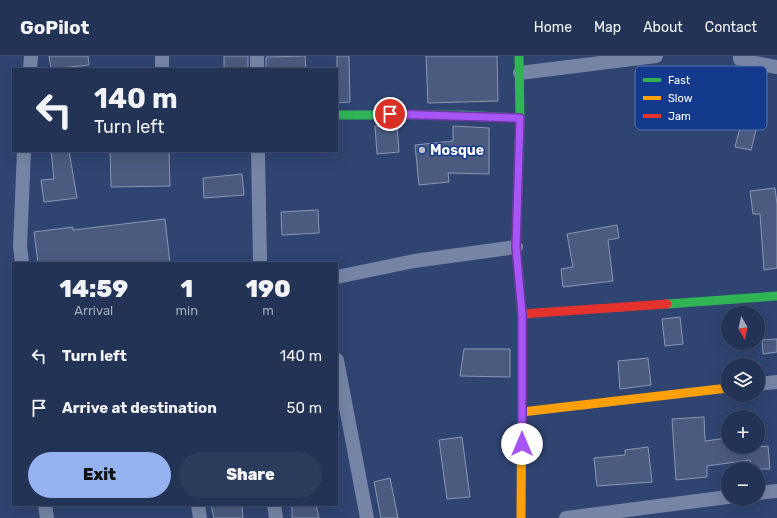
<!DOCTYPE html>
<html lang="en">
<head>
<meta charset="utf-8">
<style>
  body { margin:0; font-family:Rubik,sans-serif; background:#2b3b5b; color:#f1f3f6; height:100vh; display:flex; flex-direction:column; font-size:15px; white-space:nowrap }
  * { box-sizing:border-box; margin:0 }
  p { font-size:13px; color:#a3aab9 }
  .icon { flex:none; width:22px; height:22px; fill:none; stroke:currentColor; stroke-width:2; stroke-linecap:round; stroke-linejoin:round }
  .map { position:relative; flex:1; overflow:hidden }
  .panel { position:absolute; left:12px; top:206px; width:326px; height:244px; display:flex; flex-direction:column; background:#233355; border-radius:0px; box-shadow:0 4px 16px #0002,0 0 0 1px #404e6c }
  .panel>* { flex:none }
  .top-card { position:absolute; left:12px; top:12px; width:326px; height:84px; border-radius:0px; box-shadow:0 4px 16px #0002,0 0 0 1px #404e6c; background:#233355; color:#f1f3f6; overflow:hidden }
  .needle { width:26px; rotate:171deg }
  .fabs { position:absolute; left:721px; top:250px; display:grid; gap:8px }
  .fabs a { display:grid; place-items:center; width:44px; height:44px; border-radius:50%; background:#233355; box-shadow:0 4px 16px #0002,0 0 0 1px #404e6c; font-size:20px }
  .pin { position:absolute; display:grid; place-items:center; width:34px; height:34px; color:#fff; margin:-17px; border:2px solid #fff; border-radius:50%; box-shadow:0 1px 4px #0007 }
  .me { position:absolute; width:44px; margin:-22px; rotate:0deg; stroke-linejoin:round; filter:drop-shadow(0 0 3px #0008) }
  .turn { display:flex; align-items:center; gap:14px; height:84px; padding:0 16px; font-size:18px }
  .turn .icon { width:52px; height:52px; stroke-width:2.5 }
  .turn b { display:block; font-size:28px; line-height:34px }
  .eta { display:flex; justify-content:space-evenly; align-items:center; height:68px; text-align:center }
  .eta b { font-size:24px; font-weight:800; line-height:28px }
  .button { display:flex; gap:8px; margin-top:auto; padding:8px 16px }
  .button a { flex:1; height:46px; border-radius:24px; background:#95b2f1; color:#111; font-size:16px; font-weight:800; line-height:46px; text-align:center }
  .button a+a { background:#2b3b5b; color:#f1f3f6 }
  ul { padding:0; list-style:none }
  li { display:flex; align-items:center; gap:12px; height:52px; padding:0 16px }
  li div { flex:1 }
  li b { display:block; font-size:15px }
  li em { font-style:normal }
  header { display:flex; align-items:center; gap:24px; box-sizing:border-box; height:56px; padding:0 20px; background:#233355; border-bottom:1px solid #404e6c }
  header strong { font-size:19px }
  nav { display:flex; gap:22px; margin-inline-start:auto; font-size:14px }
  .map>svg:first-child { display:block }
</style>
</head>
<body>
<header>
<strong>GoPilot</strong>
<nav><a>Home</a><a>Map</a><a>About</a><a>Contact</a></nav>
</header>
<div class="map">
<svg width="777" height="462" viewBox="0 0 777 462">
  <rect width="100%" height="100%" fill="#2f4471"/>
  <g fill="#4a5b7f" stroke="#8b98b4">
    <polygon points="49,0 88,0 89,9 51,13"/>
    <rect x="224" y="0" width="24" height="13"/>
    <polygon points="305,0 306,13 266,13 266,1"/>
    <polygon points="337,0 349,0 350,46 337,47"/>
    <polygon points="426,0 497,0 498,45 428,47"/>
    <polygon points="743,60 759,63 751,94 735,91"/>
    <polygon points="375,70 397,70 399,96 377,98"/>
    <polygon points="453,70 489,72 489,118 448,117 449,126 419,129 415,89 453,85"/>
    <polygon points="51,95 69,95 77,142 44,146 41,124 54,123"/>
    <polygon points="110,95 169,95 170,130 111,131"/>
    <polygon points="242,118 244,139 204,142 203,122"/>
    <polygon points="775,132 777,148 777,212 764,214 760,158 753,158 750,135"/>
    <polygon points="318,154 319,177 282,179 281,156"/>
    <polygon points="165,163 170,207 38,207 34,176 73,171 73,174"/>
    <polygon points="617,169 619,182 608,184 613,225 563,231 561,213 573,211 567,178"/>
    <polygon points="680,261 683,288 665,290 662,263"/>
    <polygon points="777,283 777,296 763,298 762,284"/>
    <polygon points="464,293 510,293 510,321 460,320"/>
    <polygon points="648,302 651,329 620,333 618,305"/>
    <polygon points="704,361 705,385 728,382 728,391 734,391 734,393 768,390 770,413 751,413 750,404 707,410 707,421 676,424 672,363"/>
    <polygon points="462,381 470,441 447,443 439,384"/>
    <polygon points="648,391 652,426 597,430 594,402 625,399 625,394"/>
    <polygon points="390,422 398,462 381,462 374,426"/>
    <polygon points="211,449 242,449 243,462 214,462"/>
    <polygon points="292,449 316,449 319,462 292,462"/>
  </g>
  <g fill="none" stroke-linecap="round" stroke-linejoin="round">
    <g stroke="#7685a6" stroke-width="14">
      <polyline points="257,0 257,13"/>
      <polyline points="740,0 740,3 744,5 777,11"/>
      <polyline points="30,13 31,0"/>
      <polyline points="162,13 162,0"/>
      <polyline points="520,17 656,0"/>
      <polyline points="258,95 260,207"/>
      <polyline points="22,207 20,190 24,95"/>
      <polyline points="337,221 414,205 516,191"/>
      <polyline points="337,304 367,462"/>
      <polyline points="758,328 777,326"/>
      <polyline points="758,437 777,435"/>
      <polyline points="45,449 47,462"/>
      <polyline points="198,449 200,462"/>
      <polyline points="274,449 276,462"/>
      <polyline points="566,462 728,441"/>
    </g>
    <g stroke="#30b455" stroke-width="9">
      <polyline points="519,0 520,62 516,191 522,258 522,308"/>
      <polyline points="337,59 461,59 520,62"/>
      <polyline points="667,248 777,240"/>
    </g>
    <g stroke="#ff9f0a" stroke-width="9">
      <polyline points="522,356 728,332"/>
      <polyline points="521,462 522,308"/>
    </g>
    <polyline stroke="#e5322d" stroke-width="9" points="522,258 667,248"/>
  </g>
  <g fill="none" stroke-linecap="round" stroke-linejoin="round">
    <defs>
      <polyline id="route" points="390,58 520,62 516,191 522,258 522,388"/>
    </defs>
    <use href="#route" stroke="#6d37a1" stroke-width="10"/>
    <use href="#route" stroke="#a855f7" stroke-width="7"/>
  </g>
  <circle fill="#b6becd" stroke="#133a8d" stroke-width="1.5" cx="422" cy="94" r="4"/>
  <g text-anchor="middle" stroke-width="3" stroke-linejoin="round" paint-order="stroke">
    <g font-size="14" font-weight="bold" fill="#fff" stroke="#133a8d" text-anchor="start">
      <text x="430" y="99">Mosque</text>
    </g>
  </g>
  <rect x="635" y="10" width="132" height="64" rx="6" fill="#133a8d" stroke="#5a75af" stroke-width="1"/>
  <rect x="643" y="22" width="18" height="4" fill="#30b455"/>
  <rect x="643" y="40" width="18" height="4" fill="#ff9f0a"/>
  <rect x="643" y="58" width="18" height="4" fill="#e5322d"/>
  <g font-size="11" fill="#fff">
    <text x="668" y="28">Fast</text>
    <text x="668" y="46">Slow</text>
    <text x="668" y="64">Jam</text>
  </g>
</svg>
<div class="fabs">
<a><svg class="needle" viewBox="-14 -14 28 28"><path d="M0-13l5 13h-10z" fill="#e53935"/><path d="M0 13l5-13h-10z" fill="#a3aab9"/></svg></a>
<a><svg class="icon" aria-label="layers" viewBox="0 0 24 24"><path d="M12 4l9 5-9 5-9-5zM3 14l9 5 9-5"/></svg></a>
<a>+</a>
<a>−</a>
</div>
<div class="pin" style="left:390px;top:58px;background:#d93025"><svg class="icon" aria-label="arrive" viewBox="0 0 24 24"><path d="M6 21V4h12l-3 4 3 4H6"/></svg></div>
<svg class="me" style="left:522px;top:388px" viewBox="-20 -20 40 40"><circle r="19" fill="#fff"/><path d="M0-13L10 11 0 6-10 11z" fill="#a855f7"/></svg>
<div class="top-card">
<div class="turn"><svg class="icon" aria-label="left" viewBox="0 0 24 24"><path d="M17 20v-9H6M10 6l-5 5 5 5"/></svg><div><b>140 m</b>Turn left</div></div>
</div>
<section class="panel">
<div class="eta">
<div><b>14:59</b><p>Arrival</p></div>
<div><b>1</b><p>min</p></div>
<div><b>190</b><p>m</p></div>
</div>
<ul>
<li><svg class="icon" aria-label="left" viewBox="0 0 24 24"><path d="M17 20v-9H6M10 6l-5 5 5 5"/></svg><div><b>Turn left</b></div><em>140 m</em></li>
<li><svg class="icon" aria-label="arrive" viewBox="0 0 24 24"><path d="M6 21V4h12l-3 4 3 4H6"/></svg><div><b>Arrive at destination</b></div><em>50 m</em></li>
</ul>
<div class="button"><a>Exit</a><a>Share</a></div>
</section>
</div>
</body>
</html>
